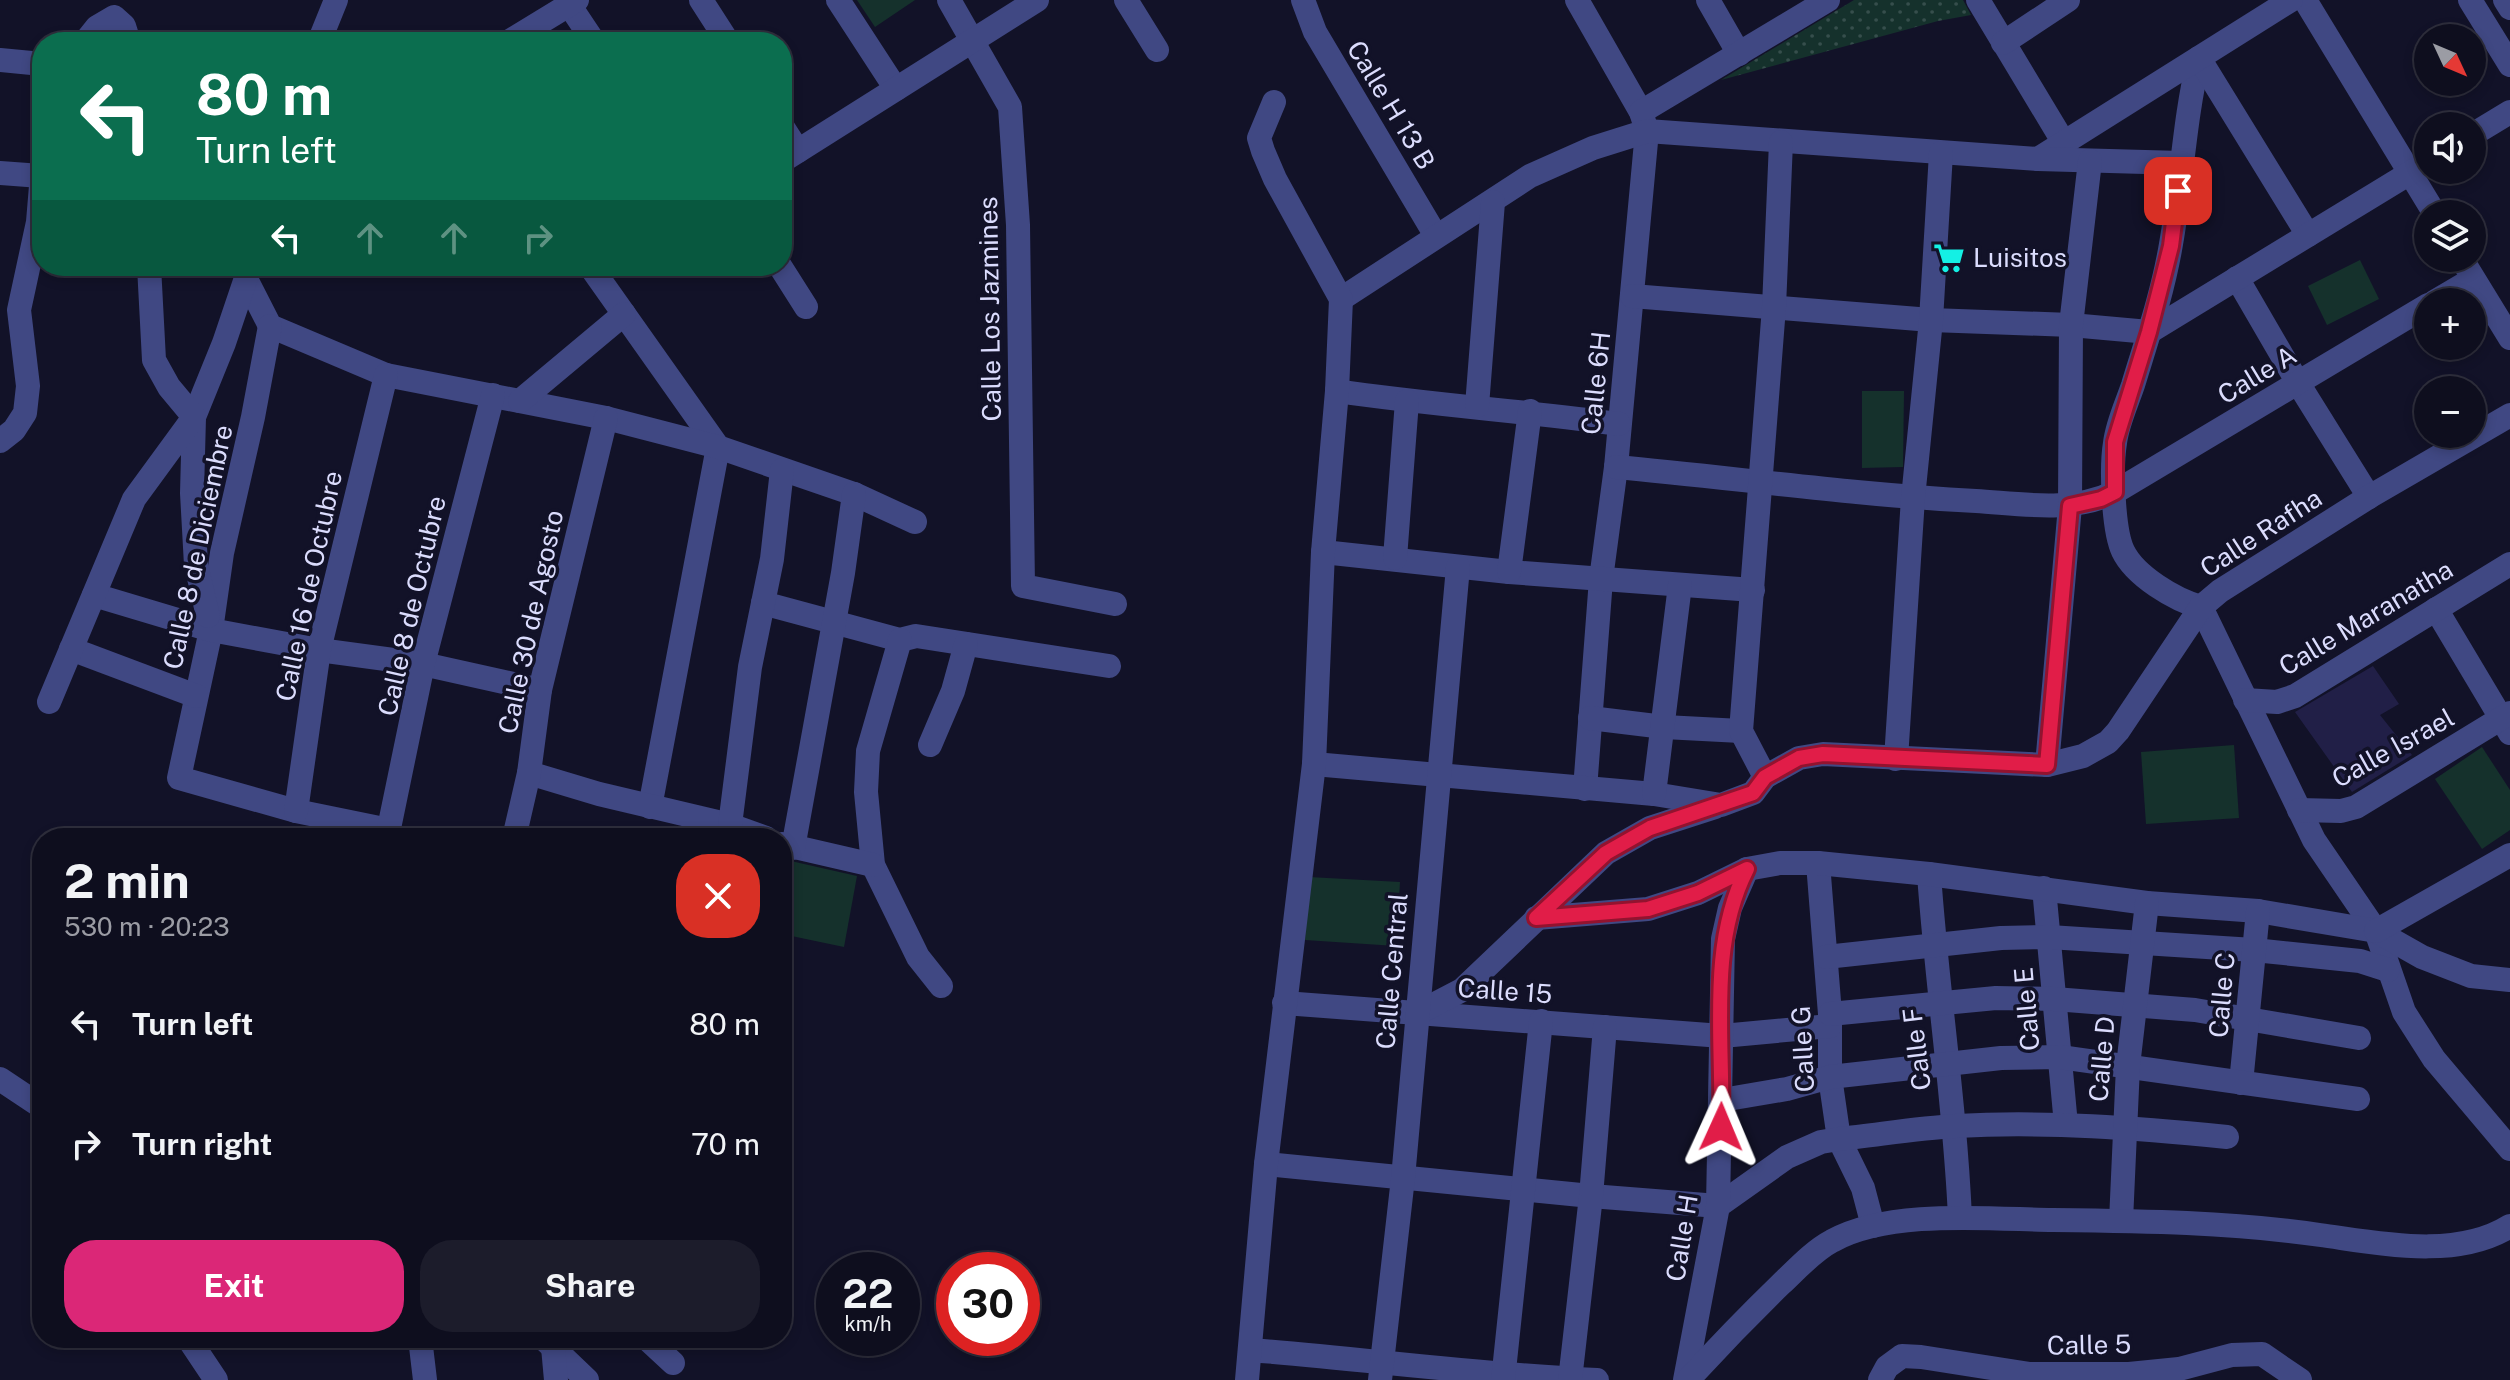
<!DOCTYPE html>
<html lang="en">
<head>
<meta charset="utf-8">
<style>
  body { margin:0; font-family:"Public Sans",sans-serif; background:#1c1c2b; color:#f1f3f6; height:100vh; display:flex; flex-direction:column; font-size:30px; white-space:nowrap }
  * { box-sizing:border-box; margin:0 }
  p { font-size:26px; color:#9b9ca4 }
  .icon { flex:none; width:44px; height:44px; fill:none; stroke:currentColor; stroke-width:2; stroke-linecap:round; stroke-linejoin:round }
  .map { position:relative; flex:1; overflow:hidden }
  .drawer { position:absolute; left:32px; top:828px; width:760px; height:520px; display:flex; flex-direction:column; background:#0e0e1e; border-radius:32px; box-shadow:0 4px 12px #0003,0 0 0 2px #2e2e3c }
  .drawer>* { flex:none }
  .hud { position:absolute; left:32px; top:32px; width:760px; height:244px; border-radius:32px; box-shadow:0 4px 12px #0003,0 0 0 2px #2e2e3c; background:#0b6e4f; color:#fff; overflow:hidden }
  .needle { width:52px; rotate:134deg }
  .buttons { position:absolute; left:2414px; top:24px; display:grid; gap:16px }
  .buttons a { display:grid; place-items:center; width:72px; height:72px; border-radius:50%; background:#0e0e1e; box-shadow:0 4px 12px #0003,0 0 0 2px #2e2e3c; font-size:40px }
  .speed { position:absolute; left:816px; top:1252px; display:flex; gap:16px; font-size:40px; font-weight:700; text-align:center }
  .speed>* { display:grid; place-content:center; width:104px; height:104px; border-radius:50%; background:#0e0e1e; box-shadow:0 4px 12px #0003,0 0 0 2px #2e2e3c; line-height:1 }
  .speed small { font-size:20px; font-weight:400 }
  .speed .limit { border:12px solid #d22; background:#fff; color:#111 }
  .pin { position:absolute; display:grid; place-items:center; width:68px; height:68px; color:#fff; margin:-34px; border-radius:16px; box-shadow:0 4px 12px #0006 }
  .me { position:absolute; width:88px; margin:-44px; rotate:1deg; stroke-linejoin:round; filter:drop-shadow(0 0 6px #0008) }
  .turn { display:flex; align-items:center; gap:28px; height:168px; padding:0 32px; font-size:36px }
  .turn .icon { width:104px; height:104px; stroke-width:2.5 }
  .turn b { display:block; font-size:56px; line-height:68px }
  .lanes { display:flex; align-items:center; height:76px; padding:0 32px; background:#0003; justify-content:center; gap:40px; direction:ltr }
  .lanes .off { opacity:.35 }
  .round { display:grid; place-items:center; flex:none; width:84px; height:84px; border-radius:32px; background:#1c1c2b }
  .overview { display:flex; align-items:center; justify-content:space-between; height:136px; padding:0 32px }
  h1 { font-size:48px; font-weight:700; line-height:60px }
  .action { display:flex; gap:16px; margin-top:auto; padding:16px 32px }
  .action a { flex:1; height:92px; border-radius:32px; background:#db2777; color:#fff; font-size:32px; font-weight:700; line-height:92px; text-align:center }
  .action a+a { background:#1c1c2b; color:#f1f3f6 }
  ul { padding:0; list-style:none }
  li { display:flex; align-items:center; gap:24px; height:120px; padding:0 32px }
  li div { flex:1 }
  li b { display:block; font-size:30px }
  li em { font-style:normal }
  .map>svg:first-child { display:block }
</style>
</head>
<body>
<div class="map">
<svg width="2510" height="1380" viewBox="0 0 2510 1380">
  <defs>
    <pattern id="park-dots" width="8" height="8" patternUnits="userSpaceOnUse" patternTransform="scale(2)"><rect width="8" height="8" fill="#15312c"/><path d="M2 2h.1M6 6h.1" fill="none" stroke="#364e4c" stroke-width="1.8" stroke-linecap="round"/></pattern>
  </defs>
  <rect width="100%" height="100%" fill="#121228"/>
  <g fill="#15312c">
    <polygon points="857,0 915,0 875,27"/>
    <polygon points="2360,260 2379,299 2327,325 2308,286"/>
    <polygon points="1862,391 1904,391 1903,467 1862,468"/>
    <polygon points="2234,745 2239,818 2146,824 2141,752"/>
    <polygon points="2482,747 2510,790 2510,830 2482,849 2435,779"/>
    <polygon points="782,859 857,876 844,947 782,934"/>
    <polygon points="1309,877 1400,882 1396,946 1305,940"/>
  </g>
  <polygon fill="url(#park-dots)" points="1854,0 1963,0 1971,15 1938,21 1721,80"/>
  <polygon fill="#211f47" points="2373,666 2399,704 2380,715 2412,755 2352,792 2295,712"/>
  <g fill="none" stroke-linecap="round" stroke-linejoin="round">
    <g stroke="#404883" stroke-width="24">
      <polyline points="566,0 594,42"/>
      <polyline points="701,0 728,42"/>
      <polyline points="838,0 896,89"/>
      <polyline points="949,0 1010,107 1018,225 1023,586 1115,604"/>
      <polyline points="1126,0 1157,50"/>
      <polyline points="1303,0 1315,32 1436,236"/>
      <polyline points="1577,0 1641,112 1647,131 1616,467 1601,579 1585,789"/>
      <polyline points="1708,0 1739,54"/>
      <polyline points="1978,0 2064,143"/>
      <polyline points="2305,0 2435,214"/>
      <polyline points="2470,0 2510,65"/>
      <polyline points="2505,0 2510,8"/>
      <polyline points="85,42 97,27 114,17 124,26 129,42"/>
      <polyline points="319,42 336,0"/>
      <polyline points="508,42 577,0"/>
      <polyline points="2003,43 2068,0"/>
      <path d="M2199,58C2184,120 2182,182 2171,244C2163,292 2147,339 2133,385C2127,403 2117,424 2115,443C2111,467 2113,530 2123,551C2135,576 2175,600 2201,607L2314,840L2376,931L2404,1012L2434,1059L2510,1149"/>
      <polyline points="2199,58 2308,235"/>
      <polyline points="0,60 42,64"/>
      <polyline points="1641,112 1828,0"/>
      <polyline points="782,126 798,151"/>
      <polyline points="2472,135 2510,112"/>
      <polyline points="2038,159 2291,0"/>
      <polyline points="782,161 1037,0"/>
      <polyline points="0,173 41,176"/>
      <polyline points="2461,258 2510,338"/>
      <polyline points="590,266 718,447 650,807"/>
      <polyline points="780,266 806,307"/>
      <polyline points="2237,278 2298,383 2369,497"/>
      <polyline points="246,279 270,326 386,375 606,418 718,447 854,494 915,522"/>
      <polyline points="1632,296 1931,320 2071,325 2149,332 2428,162"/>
      <polyline points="1341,299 1530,176 1593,148 1647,131 2038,159 2181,163"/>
      <polyline points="2434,302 2473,279"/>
      <polyline points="270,326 253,417 222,553 211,630 179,778 296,811 389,830"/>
      <path d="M1337,391C1431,405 1525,411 1619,424"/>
      <polyline points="520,401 624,314"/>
      <polyline points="1477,406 1493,202"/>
      <polyline points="0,441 14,430 25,413 28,386 19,310 38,222 42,174"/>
      <path d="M1616,467C1736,478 1856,495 1976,501C2023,504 2071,513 2115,492L2428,305"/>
      <polyline points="1323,552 1509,572 1753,590"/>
      <polyline points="1395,558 1407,401"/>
      <polyline points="1509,572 1530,411"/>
      <polyline points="94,595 211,630 319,650 423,664 540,690"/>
      <polyline points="763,603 900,640 916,636 1109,666"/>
      <polyline points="2436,609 2510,733"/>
      <polyline points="208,616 196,565 192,493 194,417 224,343 248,272"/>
      <polyline points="900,640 868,751 866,792 873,865 918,957 941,986"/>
      <polyline points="71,649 196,696"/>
      <polyline points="2245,700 2277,702 2295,696 2510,564"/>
      <polyline points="49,702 134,499 194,417 169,387 154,360 149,266"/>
      <polyline points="1590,718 1664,727 1741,731"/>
      <polyline points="930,745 953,691 966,644"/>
      <polyline points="1896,759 1913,498 1931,320 1941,153"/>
      <polyline points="1314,764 1654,794 1721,805 1753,793 1765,777 1799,758 1823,754 2047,765 2083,756 2108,742 2118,731 2201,607 2220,591 2369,497 2510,415"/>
      <polyline points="2047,765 2070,506 2071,325 2090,161"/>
      <polyline points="529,773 599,794 730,825 766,838"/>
      <polyline points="1765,777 1741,731 1774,307 1781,142"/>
      <polyline points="1654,794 1680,585"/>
      <polyline points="2299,810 2341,811 2356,807 2510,713"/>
      <polyline points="296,811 319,650 386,375"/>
      <polyline points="387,838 423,664 493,395"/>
      <polyline points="514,838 529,773 540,690 606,418"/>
      <polyline points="734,838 730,825 750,667 772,559 782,470"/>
      <polyline points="782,844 873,865"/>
      <polyline points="793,848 843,573 854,494"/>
      <polyline points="1818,863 1830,1014 1830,1077 1839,1139 1863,1188 1873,1226"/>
      <path d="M1929,874C1937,989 1955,1103 1960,1218"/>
      <polyline points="2044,888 2066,1125"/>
      <polyline points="1536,918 1648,909 1698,893 1747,869 1780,863 1818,863 1929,874 2147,903 2258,911 2376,931 2422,957 2471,976 2510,980"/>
      <polyline points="2376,931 2510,855"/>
      <polyline points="1826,957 2001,938 2049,937 2254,950 2360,961 2388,970"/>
      <polyline points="1284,1003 1722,1036 1830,1026"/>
      <polyline points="1418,1013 1462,990 1606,853 1650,828 1715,807"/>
      <polyline points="1830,1014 1996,998 2054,999 2195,1010 2359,1038"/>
      <polyline points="0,1079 42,1107"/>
      <polyline points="2241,1083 2258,911"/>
      <polyline points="1722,1100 1787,1089 1830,1077 2001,1058 2060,1057 2358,1099"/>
      <path d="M1266,1164L1591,1196L1718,1206L1787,1157L1821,1142L1839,1139C1878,1135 1917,1128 1956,1126C2047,1121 2137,1128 2227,1137"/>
      <polyline points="2121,1221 2128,1066 2147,903"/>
      <polyline points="188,1338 216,1380"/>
      <polyline points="420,1338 425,1380"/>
      <polyline points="543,1338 587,1380"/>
      <polyline points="646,1338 673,1363"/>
      <polyline points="553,1347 556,1380"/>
      <path d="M1250,1350C1365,1359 1481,1375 1597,1380"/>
      <polyline points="1247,1380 1266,1164 1314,764 1323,552 1337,391 1341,299 1275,179 1263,151 1259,138 1274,102"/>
      <polyline points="1380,1380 1403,1178 1458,567"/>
      <polyline points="1503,1380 1541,1021"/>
      <polyline points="1570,1380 1591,1196 1605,1027"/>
      <polyline points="1685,1380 1718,1206 1723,939 1730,908 1747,869"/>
      <path d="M1688,1380C1718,1347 1749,1315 1781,1284C1796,1270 1813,1251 1832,1241C1889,1209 1989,1219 2053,1220C2142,1221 2232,1222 2320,1235C2379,1243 2456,1260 2510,1226"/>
      <polyline points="1880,1380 1887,1367 1902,1356 1921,1357 2030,1374 2129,1374 2179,1369 2232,1355 2262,1354 2300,1380"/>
    </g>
  </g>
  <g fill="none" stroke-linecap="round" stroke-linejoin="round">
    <defs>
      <path id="route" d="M1721,1127C1724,1042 1707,947 1747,869L1698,893L1648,909L1536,918L1606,853L1650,828L1753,793L1765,777L1799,758L1823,754L2047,765L2070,506L2101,499L2115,492V442L2149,332L2171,246L2178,191"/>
    </defs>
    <use href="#route" stroke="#92132f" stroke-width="20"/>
    <use href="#route" stroke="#e11d48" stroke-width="14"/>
  </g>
  <defs>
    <symbol id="supermarket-bare" viewBox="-9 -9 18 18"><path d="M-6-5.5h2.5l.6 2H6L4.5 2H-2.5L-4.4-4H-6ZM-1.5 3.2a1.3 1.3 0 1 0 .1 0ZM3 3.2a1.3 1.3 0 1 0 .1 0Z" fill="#14f0e4" stroke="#121228" stroke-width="2.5" paint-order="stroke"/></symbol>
  </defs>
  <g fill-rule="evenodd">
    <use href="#supermarket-bare" x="1927" y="236" width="44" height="44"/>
  </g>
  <g text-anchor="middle" stroke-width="7" stroke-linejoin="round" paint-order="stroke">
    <g font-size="26" fill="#dbdcfd" stroke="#121228">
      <text transform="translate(1391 105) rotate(59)" y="9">Calle H 13 B</text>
      <text transform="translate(990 309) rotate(-91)" y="9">Calle Los Jazmines</text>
      <text transform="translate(2257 375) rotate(-31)" y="9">Calle A</text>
      <text transform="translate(1596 383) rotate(-84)" y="9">Calle 6H</text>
      <text transform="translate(2261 533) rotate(-33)" y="9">Calle Rafha</text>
      <text transform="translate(198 547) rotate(-78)" y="9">Calle 8 de Diciembre</text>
      <text transform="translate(309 586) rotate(-78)" y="9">Calle 16 de Octubre</text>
      <text transform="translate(412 606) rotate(-77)" y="9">Calle 8 de Octubre</text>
      <text transform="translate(2366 618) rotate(-31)" y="9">Calle Maranatha</text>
      <text transform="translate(531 622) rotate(-78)" y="9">Calle 30 de Agosto</text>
      <text transform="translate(2393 748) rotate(-29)" y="9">Calle Israel</text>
      <text transform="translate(1392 971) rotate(-85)" y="9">Calle Central</text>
      <text transform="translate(1505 991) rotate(4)" y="9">Calle 15</text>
      <text transform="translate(2222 995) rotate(-85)" y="9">Calle C</text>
      <text transform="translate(2027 1009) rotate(-95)" y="9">Calle E</text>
      <text transform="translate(1803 1049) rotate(-93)" y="9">Calle G</text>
      <text transform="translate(1917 1049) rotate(-97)" y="9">Calle F</text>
      <text transform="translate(2102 1059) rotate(-85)" y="9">Calle D</text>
      <text transform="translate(1682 1238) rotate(-81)" y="9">Calle H</text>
      <text transform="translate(2089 1345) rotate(-1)" y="9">Calle 5</text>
    </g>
    <g font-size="26" fill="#dbdcfd" stroke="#121228" text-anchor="start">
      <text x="1973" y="267">Luisitos</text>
    </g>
  </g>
</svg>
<div class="buttons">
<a><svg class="needle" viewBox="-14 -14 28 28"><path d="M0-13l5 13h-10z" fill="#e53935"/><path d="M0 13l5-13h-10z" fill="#9b9ca4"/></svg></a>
<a><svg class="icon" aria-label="sound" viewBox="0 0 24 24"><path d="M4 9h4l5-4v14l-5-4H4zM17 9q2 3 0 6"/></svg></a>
<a><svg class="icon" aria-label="layers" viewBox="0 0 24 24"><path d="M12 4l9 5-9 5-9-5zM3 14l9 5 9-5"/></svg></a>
<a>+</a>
<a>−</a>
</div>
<div class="speed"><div>22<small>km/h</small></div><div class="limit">30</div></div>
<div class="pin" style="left:2178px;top:191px;background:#d93025"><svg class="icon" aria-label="arrive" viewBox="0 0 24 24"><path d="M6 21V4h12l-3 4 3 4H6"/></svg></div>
<svg class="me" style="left:1721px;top:1127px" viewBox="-20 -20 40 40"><path d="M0-17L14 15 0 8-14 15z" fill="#e11d48" stroke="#fff" stroke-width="4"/></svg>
<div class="hud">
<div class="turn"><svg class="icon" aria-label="left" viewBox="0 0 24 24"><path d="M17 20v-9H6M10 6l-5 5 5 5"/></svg><div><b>80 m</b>Turn left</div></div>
<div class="lanes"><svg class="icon" aria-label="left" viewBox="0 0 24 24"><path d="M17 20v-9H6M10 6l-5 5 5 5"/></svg><svg class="icon off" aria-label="ahead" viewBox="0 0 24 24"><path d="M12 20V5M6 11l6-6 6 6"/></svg><svg class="icon off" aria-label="ahead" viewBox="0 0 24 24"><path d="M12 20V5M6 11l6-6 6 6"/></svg><svg class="icon off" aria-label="right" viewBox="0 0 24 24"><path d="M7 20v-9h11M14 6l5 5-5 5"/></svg></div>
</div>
<section class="drawer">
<div class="overview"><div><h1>2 min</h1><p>530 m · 20:23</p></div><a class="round" style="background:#d93025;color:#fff"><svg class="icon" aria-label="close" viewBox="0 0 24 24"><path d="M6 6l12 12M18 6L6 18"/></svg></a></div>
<ul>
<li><svg class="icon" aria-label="left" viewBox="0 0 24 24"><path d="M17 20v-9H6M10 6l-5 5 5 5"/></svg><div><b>Turn left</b></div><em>80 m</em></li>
<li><svg class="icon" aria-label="right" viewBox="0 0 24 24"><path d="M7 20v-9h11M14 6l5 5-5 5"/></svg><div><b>Turn right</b></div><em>70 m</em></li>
</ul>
<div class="action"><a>Exit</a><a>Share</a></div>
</section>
</div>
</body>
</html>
